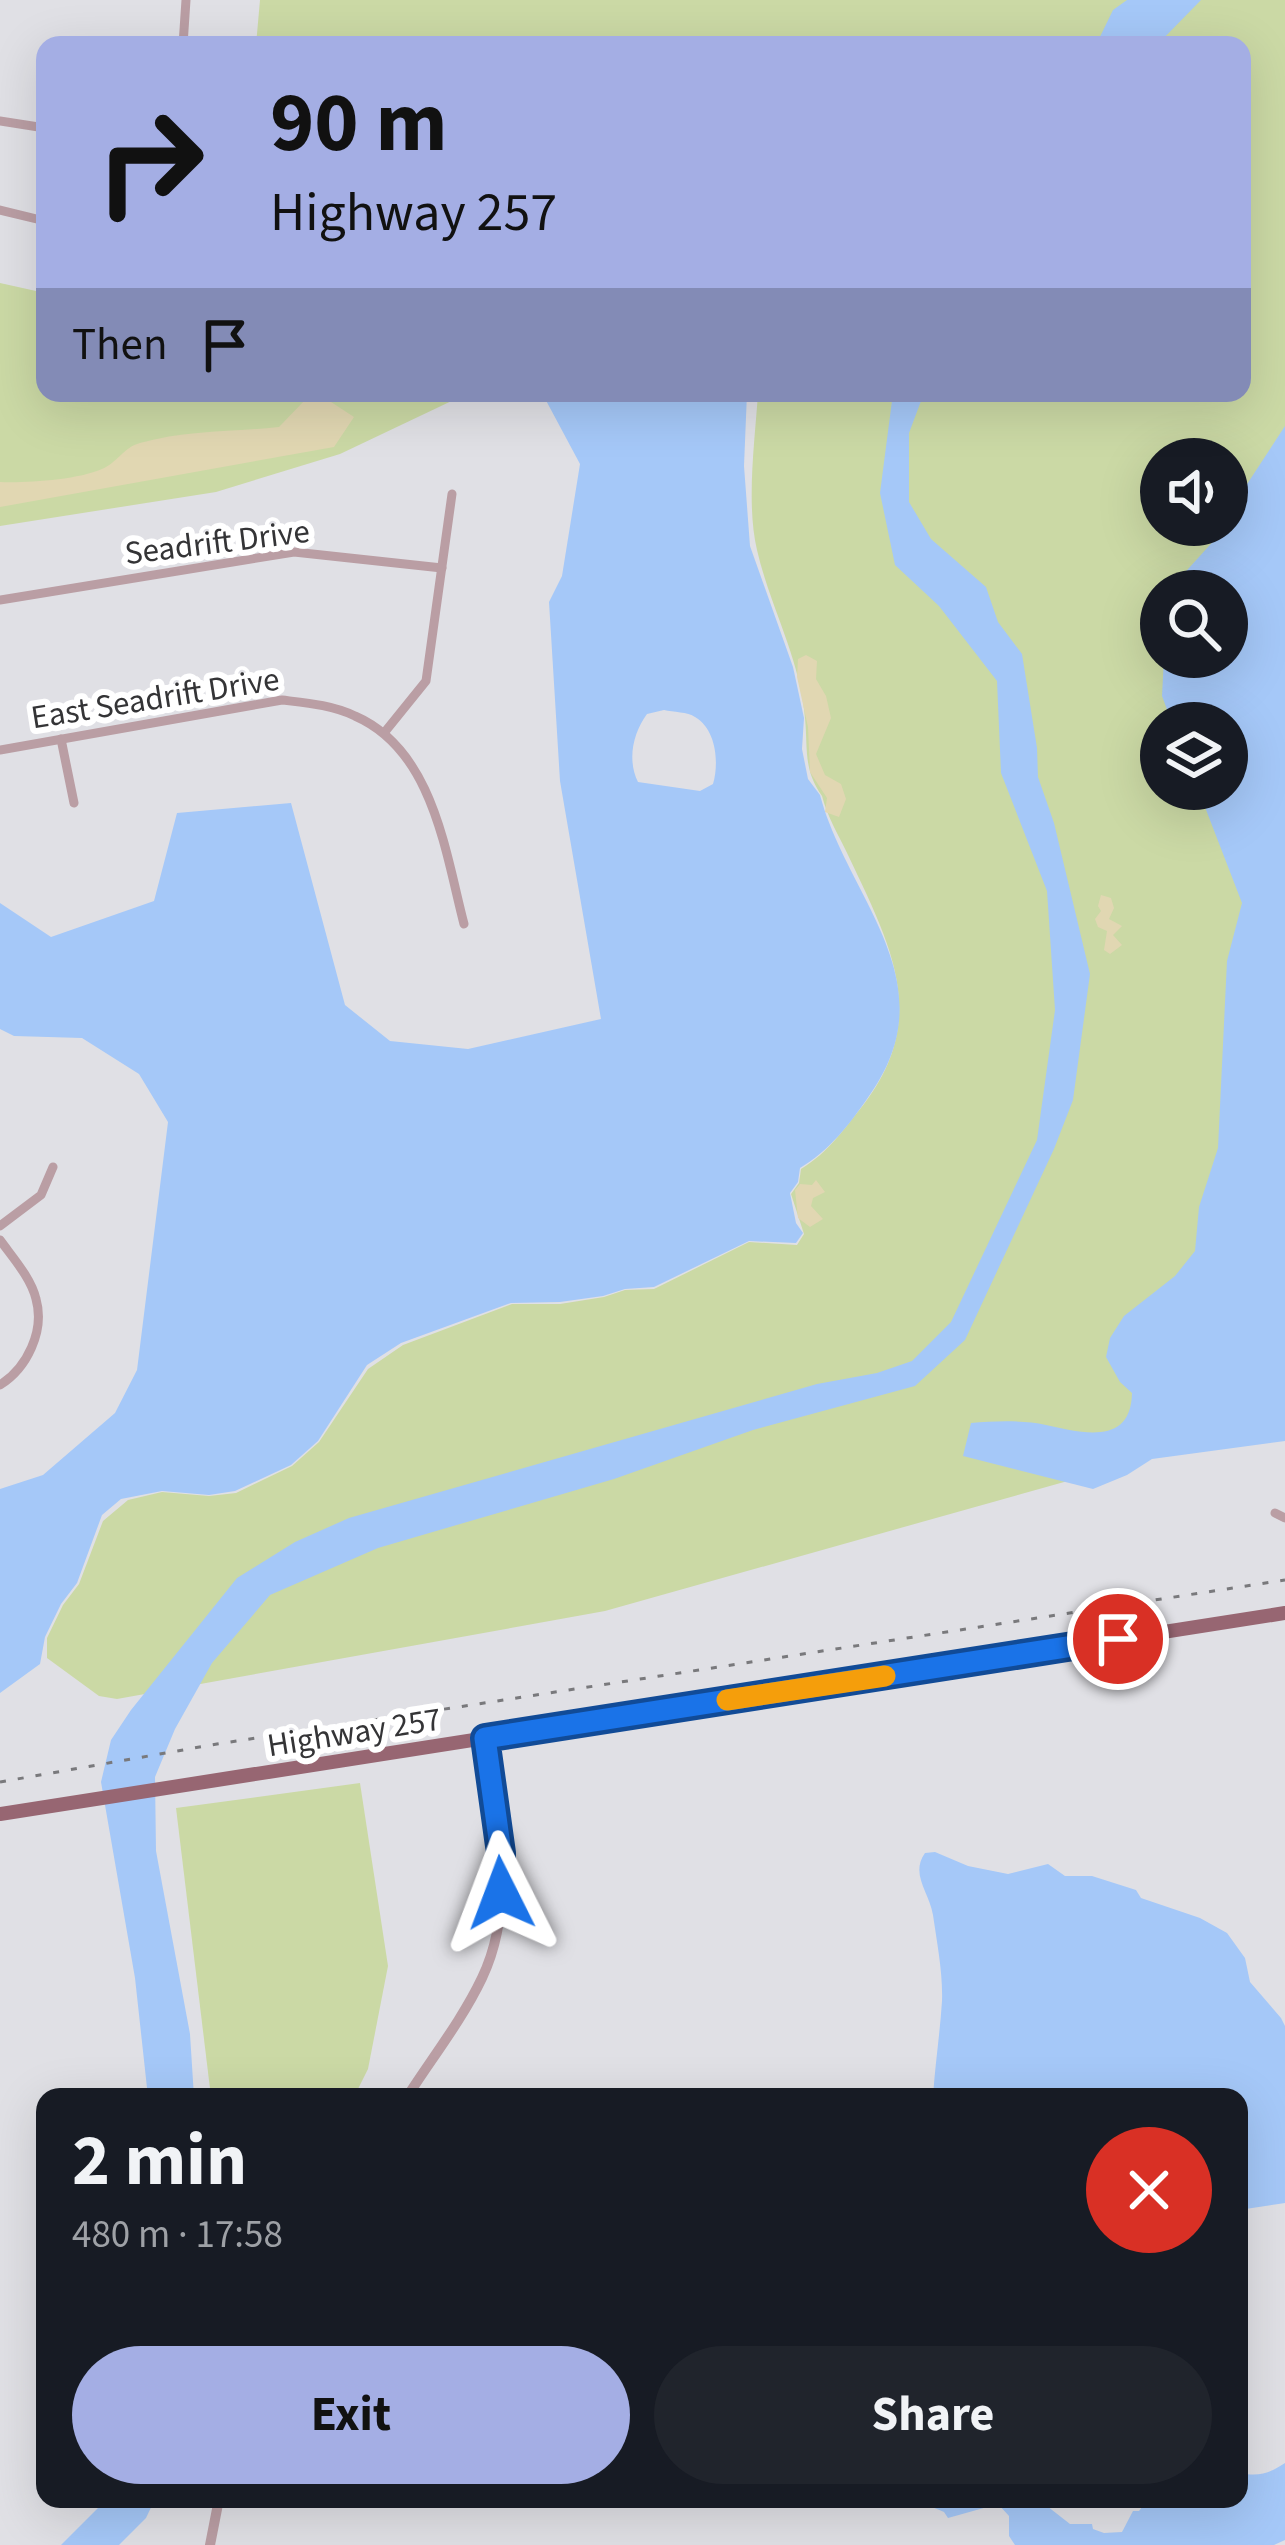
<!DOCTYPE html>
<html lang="en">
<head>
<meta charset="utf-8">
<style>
  body { margin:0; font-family:"Source Sans 3",sans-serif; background:#20242c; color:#f1f3f6; height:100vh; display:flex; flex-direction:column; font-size:45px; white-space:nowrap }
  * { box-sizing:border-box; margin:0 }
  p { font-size:39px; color:#9ea1a6 }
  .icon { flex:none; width:66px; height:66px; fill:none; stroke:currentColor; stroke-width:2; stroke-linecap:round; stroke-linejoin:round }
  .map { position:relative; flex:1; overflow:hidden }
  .side { position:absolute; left:36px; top:2088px; width:1212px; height:420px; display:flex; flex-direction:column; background:#171b24; border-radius:24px; box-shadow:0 12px 48px #0002 }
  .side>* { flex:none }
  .hud { position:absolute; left:36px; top:36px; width:1215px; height:366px; border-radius:24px; box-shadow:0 12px 48px #0002; background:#a4aee4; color:#111; overflow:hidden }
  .fabs { position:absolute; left:1140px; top:438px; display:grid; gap:24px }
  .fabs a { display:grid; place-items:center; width:108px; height:108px; border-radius:50%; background:#171b24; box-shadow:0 12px 48px #0002; font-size:60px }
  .pin { position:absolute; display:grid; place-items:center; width:102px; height:102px; color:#fff; margin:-51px; border:6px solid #fff; border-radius:50%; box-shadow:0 3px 12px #0007 }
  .me { position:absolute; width:132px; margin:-66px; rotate:357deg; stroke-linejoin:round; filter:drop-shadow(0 0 9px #0008) }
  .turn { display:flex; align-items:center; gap:42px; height:252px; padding:0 36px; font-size:54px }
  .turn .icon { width:156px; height:156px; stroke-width:2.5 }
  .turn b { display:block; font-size:84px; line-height:102px }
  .then { display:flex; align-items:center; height:114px; padding:0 36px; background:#0003; gap:24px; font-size:45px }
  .round { display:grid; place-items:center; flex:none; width:126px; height:126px; border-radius:63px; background:#20242c }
  .headline { display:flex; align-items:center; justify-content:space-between; height:204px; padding:0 36px }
  h1 { font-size:72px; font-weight:700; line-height:90px }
  .button { display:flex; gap:24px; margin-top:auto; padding:24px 36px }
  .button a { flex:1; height:138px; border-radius:72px; background:#a4aee4; color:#111; font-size:48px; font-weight:700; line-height:138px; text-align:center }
  .button a+a { background:#20242c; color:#f1f3f6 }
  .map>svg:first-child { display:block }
</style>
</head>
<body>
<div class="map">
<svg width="1285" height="2545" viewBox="0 0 1285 2545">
  <rect width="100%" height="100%" fill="#e0e0e5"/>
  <g fill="#cbd9a5" fill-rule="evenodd">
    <path d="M260,0H1285V465L1210,591H1161V657H1186L1207,723H1161V789H1227L1263,899L1216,1289L1121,1466L605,1611L117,1699L99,1696L47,1658V1638L63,1605L79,1584L103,1521L128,1500L162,1492L209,1496L236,1493L292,1466L319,1442L368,1369L403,1345L512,1304H560L604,1297L625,1290L654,1289L749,1242L797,1245L804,1234L791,1194L799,1183L801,1169C829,1152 844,1129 864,1104C931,1016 889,942 848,855C839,836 827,816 822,796C803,769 808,749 805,718C800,658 770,607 757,550C746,503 755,440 758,393H1242V45H256ZM1161,459H1227V525H1161Z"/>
    <polygon points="0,283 45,293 45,393 478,393 460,397 340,454 216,492 0,526"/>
    <polygon points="360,1783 388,1966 368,2069 354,2097 211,2097 176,1808"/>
  </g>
  <g fill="#e1d7b2">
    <path d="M305,400L331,402L354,417L334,447L0,507V482C27,483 77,480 102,469C117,463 124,447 140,443C186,430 232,432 279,427Z"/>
    <polygon points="806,655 817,661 816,679 826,696 831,718 816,754 825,775 841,784 846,799 839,817 825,812 827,798 810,772 808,727 797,677 798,659"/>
    <polygon points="1101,895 1111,898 1114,908 1109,919 1122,926 1113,935 1122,945 1110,954 1104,950 1107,931 1098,927 1095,919 1101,911 1098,906"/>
    <polygon points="816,1180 825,1192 813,1198 811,1206 823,1219 810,1227 798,1218 795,1190 800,1184 812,1185"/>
  </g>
  <g fill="#a5c8f8" fill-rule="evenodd">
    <polygon points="1127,0 1201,0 1157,45 1096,45 1113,10"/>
    <path d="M542,393H747L744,466L750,546L793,667L804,718L802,749L808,779L820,795C848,900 950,982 869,1096C849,1125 830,1150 800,1168L798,1182L790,1193L796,1223L803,1233L796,1243L749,1241L654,1287L625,1289L603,1296L560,1302L511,1303L401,1343L367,1365L318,1441L291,1465L235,1491L209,1495L162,1491L121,1499L102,1515L77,1583L61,1604L45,1637L40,1664L0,1693V1489L43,1475L115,1413L137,1370L168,1122L139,1074L82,1038L14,1036L0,1029V903L51,937L154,901L177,813L291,803L345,1005L390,1041L468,1049L601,1019L560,781L549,602L562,576L580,464ZM664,710C673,712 688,712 695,717C717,730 719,764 713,784L700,791L638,782C627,760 633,733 647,714Z"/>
    <polygon points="893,393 924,393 909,433 909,502 931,539 986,587 998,622 1022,654 1037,748 1038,777 1054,823 1090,974 1073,1100 1054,1149 965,1340 915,1386 753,1430 614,1479 378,1548 270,1595 212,1663 175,1729 155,1777 156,1851 190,2034 194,2097 148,2097 135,1978 101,1782 111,1740 131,1710 237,1578 295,1542 349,1518 817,1384 877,1373 912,1361 951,1322 1037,1140 1055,1010 1047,891 1001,773 997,681 939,606 895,565 880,493"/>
    <path d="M1285,426V1441L1152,1459L1127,1475L1093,1489L963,1456L971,1423C995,1421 1023,1420 1046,1425C1082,1433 1131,1446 1132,1393L1120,1382L1106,1357L1110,1338L1124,1316L1175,1276L1195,1251L1199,1207L1218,1148L1227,961L1242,903L1198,789H1227V723H1172L1162,696L1164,657H1227V591L1169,590L1228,525L1236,501Z"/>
    <path d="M935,1852L968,1866L1008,1874L1048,1864L1065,1876H1092L1136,1890L1141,1898L1200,1918L1227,1933L1245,1958L1250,1982L1281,2018L1285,2026V2203L1239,2210V2097H933C935,2065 940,2033 942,2001C943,1973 937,1943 933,1915C929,1892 910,1874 925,1853Z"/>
    <path d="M1285,2463V2540L1274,2545H1015L1009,2536V2516L998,2504L948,2518L944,2512L913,2499H1038L1070,2524H1092L1093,2529L1104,2533L1122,2532L1133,2511H1139L1146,2502L1239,2499V2479L1246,2474C1262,2476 1271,2472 1285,2463Z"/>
    <polygon points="107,2499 155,2499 146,2518 119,2545 61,2545"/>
  </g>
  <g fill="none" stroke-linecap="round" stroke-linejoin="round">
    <g stroke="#ba9ea4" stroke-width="9">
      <polyline points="183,45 186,0"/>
      <polyline points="0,121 45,128"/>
      <polyline points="0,210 45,221"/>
      <polyline points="0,600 294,552 442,568"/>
      <polyline points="384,733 426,681 452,494"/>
      <polyline points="61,739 74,803"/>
      <path d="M0,750L282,700C307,703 332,705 355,716C433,750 445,851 464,924"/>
      <polyline points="0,1226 41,1195 53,1167"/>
      <path d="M0,1240C13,1258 31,1278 36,1299C45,1331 27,1368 0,1385"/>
      <polyline points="1275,1513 1285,1518"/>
    </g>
    <g stroke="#ba9ea4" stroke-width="10">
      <path d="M407,2097C432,2058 462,2020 482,1978C518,1903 496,1817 485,1738"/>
      <polyline points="210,2545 219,2499"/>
    </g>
    <polyline stroke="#976672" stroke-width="14" points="0,1814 1285,1613"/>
    <polyline stroke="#79797c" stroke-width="3" stroke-dasharray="6 12" stroke-linecap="butt" points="0,1782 217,1744 1285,1580"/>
  </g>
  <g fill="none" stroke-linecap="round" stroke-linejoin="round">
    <defs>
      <polyline id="route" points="501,1893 501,1853 485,1738 1118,1639"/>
    </defs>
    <use href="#route" stroke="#114b97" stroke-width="30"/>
    <use href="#route" stroke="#1a73e8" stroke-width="21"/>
    <polyline stroke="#f59e0b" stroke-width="21" points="727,1700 885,1676"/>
  </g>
  <g text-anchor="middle" stroke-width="12" stroke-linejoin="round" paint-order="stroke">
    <g font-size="33" fill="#343436" stroke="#fff">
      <text transform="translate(217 541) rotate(-7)" y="12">Seadrift Drive</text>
      <text transform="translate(155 697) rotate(-9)" y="12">East Seadrift Drive</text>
      <text transform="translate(354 1731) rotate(-9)" y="12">Highway 257</text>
    </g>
  </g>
</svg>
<div class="fabs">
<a><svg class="icon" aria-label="sound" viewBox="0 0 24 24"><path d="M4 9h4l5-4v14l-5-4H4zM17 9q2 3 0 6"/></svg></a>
<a><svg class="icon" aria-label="search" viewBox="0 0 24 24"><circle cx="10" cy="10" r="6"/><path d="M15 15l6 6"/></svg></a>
<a><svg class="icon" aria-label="layers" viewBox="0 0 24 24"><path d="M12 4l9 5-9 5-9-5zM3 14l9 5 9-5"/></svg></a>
</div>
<div class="pin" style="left:1118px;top:1639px;background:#d93025"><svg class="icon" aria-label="arrive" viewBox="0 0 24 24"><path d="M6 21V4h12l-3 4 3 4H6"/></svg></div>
<svg class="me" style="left:501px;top:1893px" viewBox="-20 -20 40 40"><path d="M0-17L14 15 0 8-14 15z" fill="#1a73e8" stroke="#fff" stroke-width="4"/></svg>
<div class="hud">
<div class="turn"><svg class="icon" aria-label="right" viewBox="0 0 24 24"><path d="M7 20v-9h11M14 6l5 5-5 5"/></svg><div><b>90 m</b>Highway 257</div></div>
<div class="then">Then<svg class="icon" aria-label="arrive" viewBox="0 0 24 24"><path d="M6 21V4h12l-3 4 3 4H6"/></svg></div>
</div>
<section class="side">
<div class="headline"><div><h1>2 min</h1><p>480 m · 17:58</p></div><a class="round" style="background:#d93025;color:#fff"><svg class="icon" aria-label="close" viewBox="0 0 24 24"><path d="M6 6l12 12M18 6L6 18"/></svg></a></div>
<div class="button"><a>Exit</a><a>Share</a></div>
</section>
</div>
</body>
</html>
